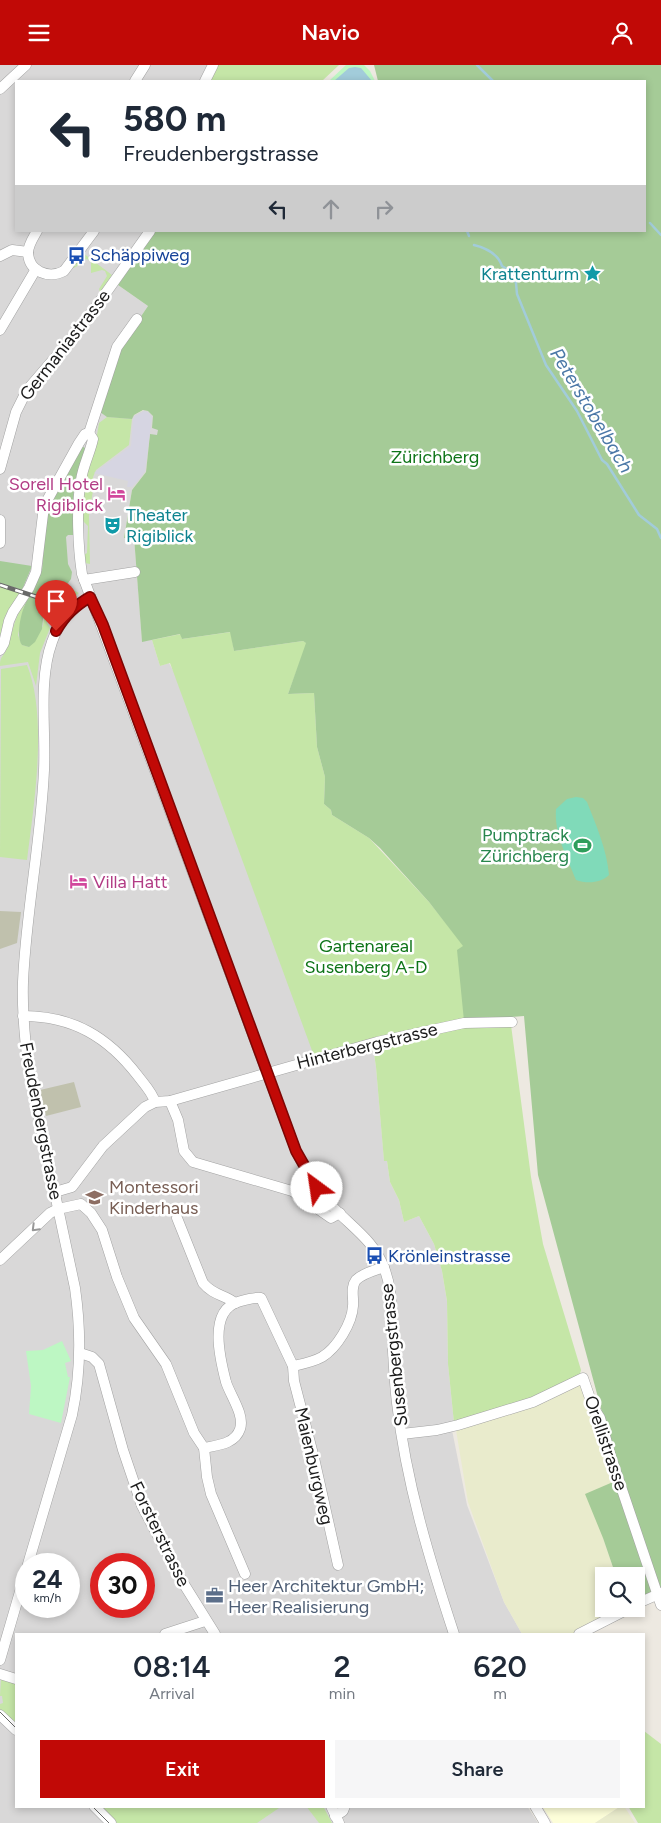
<!DOCTYPE html>
<html lang="en">
<head>
<meta charset="utf-8">
<style>
  body { margin:0; font-family:Figtree,sans-serif; background:#f6f6f7; color:#1f2937; height:100vh; display:flex; flex-direction:column; font-size:19px; white-space:nowrap }
  * { box-sizing:border-box; margin:0 }
  p { font-size:16px; color:#747a83 }
  .icon { flex:none; width:28px; height:28px; fill:none; stroke:currentColor; stroke-width:2; stroke-linecap:round; stroke-linejoin:round }
  .map { position:relative; flex:1; overflow:hidden }
  .drawer { position:absolute; left:15px; top:1568px; width:630px; height:175px; display:flex; flex-direction:column; background:#fff; border-radius:0px; box-shadow:0 2px 8px #0003 }
  .drawer>* { flex:none }
  .top-card { position:absolute; left:15px; top:15px; width:631px; height:152px; border-radius:0px; box-shadow:0 2px 8px #0003; background:#fff; color:#1f2937; overflow:hidden }
  .controls { position:absolute; left:595px; top:1502px; display:grid; gap:10px }
  .controls a { display:grid; place-items:center; width:50px; height:50px; border-radius:0px; background:#fff; box-shadow:0 2px 8px #0003; font-size:25px }
  .speed { position:absolute; left:15px; top:1488px; display:flex; gap:10px; font-size:25px; font-weight:700; text-align:center }
  .speed>* { display:grid; place-content:center; width:65px; height:65px; border-radius:50%; background:#fff; box-shadow:0 2px 8px #0003; line-height:1 }
  .speed small { font-size:12px; font-weight:400 }
  .speed .limit { border:8px solid #d22; background:#fff; color:#111 }
  .pin { position:absolute; display:grid; place-items:center; width:42px; height:42px; color:#fff; margin:-51px -21px; border-radius:50% 50% 50% 0; rotate:-45deg; box-shadow:0 0 5px #0007 }
  .pin .icon { rotate:45deg }
  .me { position:absolute; width:55px; margin:-28px; rotate:329deg; stroke-linejoin:round; filter:drop-shadow(0 0 4px #0008) }
  .turn { display:flex; align-items:center; gap:18px; height:105px; padding:0 25px; font-size:22px }
  .turn .icon { width:65px; height:65px; stroke-width:2.5 }
  .turn b { display:block; font-size:35px; line-height:42px }
  .lanes { display:flex; align-items:center; height:48px; padding:0 25px; background:#0003; justify-content:center; gap:25px; direction:ltr }
  .lanes .off { opacity:.35 }
  .eta { display:flex; justify-content:space-evenly; align-items:center; height:85px; text-align:center }
  .eta b { font-size:30px; font-weight:600; line-height:35px }
  .cta { display:flex; gap:10px; margin-top:auto; padding:10px 25px }
  .cta a { flex:1; height:58px; border-radius:0px; background:#c10906; color:#fff; font-size:20px; font-weight:600; line-height:58px; text-align:center }
  .cta a+a { background:#f6f6f7; color:#1f2937 }
  header { display:flex; justify-content:space-between; align-items:center; height:65px; padding:0 25px; background:#c10906; color:#fff; font-size:22px; font-weight:600 }
  .map>svg:first-child { display:block }
</style>
</head>
<body>
<header><svg class="icon" aria-label="menu" viewBox="0 0 24 24"><path d="M4 6h16M4 12h16M4 18h16"/></svg>Navio<svg class="icon" aria-label="person" viewBox="0 0 24 24"><circle cx="12" cy="8" r="4"/><path d="M4 21q1-7 8-7t8 7"/></svg></header>
<div class="map">
<svg width="661" height="1758" viewBox="0 0 661 1758">
  <rect width="100%" height="100%" fill="#ede9e1"/>
  <path fill="#d9d8d8" fill-rule="evenodd" d="M0,0H216L208,16H16V166H155L118,220L148,241L125,275L134,350L144,345L149,346L153,351L158,365V370H150L146,407L132,425L124,472L134,471L142,576L152,575L160,601L169,598L372,975L376,1002L384,1095L387,1096L390,1117L399,1135L404,1157L419,1151L434,1179L442,1206L447,1236L448,1299L454,1358L452,1365L467,1440L504,1537L522,1569H16V1741H527L538,1758H0ZM26,1499H69V1541H26ZM101,1499H144V1541H101Z"/>
  <polygon fill="#fdfed9" points="542,1741 621,1741 595,1758 553,1758"/>
  <g fill="#c0c1ad">
    <polygon points="0,846 21,847 17,878 0,884"/>
    <polygon points="74,1017 81,1042 46,1051 40,1025"/>
  </g>
  <g fill="#e9ebcc">
    <polygon points="580,1317 596,1357 614,1417 603,1473 616,1511 604,1511 604,1544 622,1544 573,1569 522,1569 504,1537 468,1437 456,1365 548,1336"/>
    <polygon points="621,1741 624,1741 635,1758 595,1758"/>
  </g>
  <g fill="#c5e6a7">
    <polygon points="216,0 339,0 322,16 208,16"/>
    <path d="M83,188L112,210L100,227L99,224L107,211L105,206L102,205L91,208V197L87,194C81,195 78,203 72,203Z"/>
    <polygon points="107,352 132,354 129,380 96,405 93,412 94,419 89,451 90,499 85,498 84,490 87,488 88,461 83,456 85,416 96,376 99,358"/>
    <polygon points="0,521 20,528 5,551 0,572"/>
    <polygon points="70,523 79,528 62,543 57,541 61,525 67,528"/>
    <path d="M25,537L18,570L22,580L29,582L43,561L44,552L48,553L47,558L50,563L40,588L36,621L28,597L0,601C0,590 4,592 7,583C14,564 13,555 25,537Z"/>
    <polygon points="231,567 234,586 303,576 307,578 288,629 314,628 317,682 325,712 324,739 331,745 332,750 369,773 429,837 464,881 511,960 531,1112 543,1179 581,1305 580,1309 545,1330 454,1358 448,1299 447,1236 442,1206 434,1179 419,1151 404,1157 399,1135 390,1117 387,1096 384,1096 376,1002 372,975 314,991 170,598 160,601 152,575 181,569 182,574"/>
    <path d="M27,600C48,652 34,739 27,795L0,792L1,604Z"/>
    <polygon points="1,1613 16,1616 16,1660 0,1644 0,1639 3,1638 2,1631 0,1631"/>
    <polygon points="644,1666 661,1679 661,1758 638,1758 628,1741 644,1741"/>
    <polygon points="100,1741 282,1741 257,1758 117,1758"/>
    <polygon points="306,1741 323,1741 332,1758 319,1758"/>
  </g>
  <g fill="#a5cb97">
    <polygon points="374,0 661,0 661,1533 648,1530 636,1536 636,1511 616,1511 603,1473 585,1429 620,1414 538,1110 524,951 464,956 457,885 463,881 429,837 380,783 369,773 332,750 331,745 324,739 325,712 317,682 314,628 288,629 306,578 303,576 234,586 230,567 182,574 180,569 142,577 134,472 124,473 132,425 146,407 150,369 157,370 158,365 152,363 153,351 148,346 143,345 134,350 132,354 107,352 100,347 112,308 125,275 148,241 118,220 155,166 645,166 645,16 378,16"/>
    <path d="M82,381L85,383C85,394 77,406 75,418C72,434 74,453 75,470H68L66,472L68,499L72,507L71,514L68,518L63,520L60,535L45,529L44,533L31,528L42,505L47,442Z"/>
    <polygon points="0,496 32,501 22,525 0,518"/>
    <path d="M30,531L42,535L41,539L49,542L43,554L42,564L35,577L29,582L22,580C15,570 22,540 30,531Z"/>
  </g>
  <g fill="#bdf7c3">
    <polygon points="346,0 364,0 370,6 375,16 329,16"/>
    <polygon points="62,1276 71,1296 65,1298 68,1312 70,1312 61,1358 29,1349 31,1321 26,1286 43,1285"/>
  </g>
  <path fill="#80dab9" d="M576,732L583,733L587,737C596,760 607,785 609,810C601,818 587,819 576,815C567,792 554,768 556,744L567,734Z"/>
  <polygon fill="#d6d5e2" points="144,346 148,347 152,352 145,406 140,413 132,422 127,422 128,416 94,408 131,381 133,355 135,351"/>
  <polygon fill="#a2ccda" points="355,2 361,3 372,16 334,16 349,3"/>
  <g fill="none" stroke-linecap="round" stroke-linejoin="round">
    <g stroke="#a2ccda" stroke-width="2.5">
      <polyline points="477,0 493,16"/>
      <polyline points="650,158 661,170"/>
      <polyline points="467,166 469,171"/>
      <path d="M474,180C486,183 498,189 502,201L510,206L516,218L517,229L546,300L577,346L602,395L607,399L639,450L657,464L661,473"/>
    </g>
    <defs>
      <g id="minor">
        <polyline points="135,16 145,0"/>
        <polyline points="205,16 213,0"/>
        <polyline points="0,24 26,0"/>
        <path d="M37,166C33,173 28,180 28,188C29,207 49,214 64,206L94,166"/>
        <polyline points="0,191 12,185 28,187"/>
        <polyline points="0,265 36,204"/>
        <path d="M89,368L93,374C90,388 83,401 81,415C76,441 78,483 82,509L296,1086C306,1106 316,1124 331,1140C350,1161 374,1175 384,1203C392,1222 391,1242 392,1263C393,1288 394,1313 397,1338C406,1417 429,1493 454,1569"/>
        <polyline points="89,368 117,282 137,254"/>
        <polyline points="0,404 16,347 27,325 71,274 103,232 150,166"/>
        <polyline points="0,455 0,478"/>
        <polyline points="84,515 135,507"/>
        <polyline points="0,585 4,578 9,556 13,547 29,523 36,507 44,441 79,378 85,369 89,368"/>
        <path d="M23,951C73,951 108,972 138,1011C144,1019 152,1027 155,1037"/>
        <polyline points="170,1036 178,1055 184,1086 193,1097 292,1126 331,1153 340,1148"/>
        <polyline points="55,1127 72,1122 103,1081 145,1042 155,1037 170,1036 377,977 464,958 512,957"/>
        <path d="M177,1153L203,1218C214,1231 224,1229 235,1238"/>
        <polyline points="0,1195 50,1148 58,1144 81,1139 91,1148 102,1165 117,1212 134,1253 166,1299 194,1368 204,1383 207,1412 211,1429 245,1509"/>
        <polyline points="80,1288 92,1292 99,1299 123,1385 142,1441 182,1516 215,1569"/>
        <path d="M293,1301C302,1299 313,1297 322,1292C337,1283 352,1258 353,1241C354,1232 350,1223 356,1215C363,1208 376,1205 384,1202"/>
        <polyline points="402,1369 437,1365 458,1360 533,1337 583,1313 593,1342 600,1353 611,1392 661,1540"/>
        <path d="M204,1383C218,1380 235,1379 240,1364C245,1350 230,1330 226,1317C220,1294 208,1246 238,1237C245,1235 253,1232 261,1233L293,1301L294,1316L314,1393L338,1500"/>
        <path d="M28,1499L72,1350C81,1308 81,1265 75,1223L29,1007C25,977 22,947 23,917C26,846 41,776 44,705C46,665 38,615 52,577C59,556 72,543 90,532"/>
        <polyline points="636,1539 661,1528"/>
        <polyline points="165,1569 205,1556"/>
        <polyline points="579,1569 628,1544"/>
        <polyline points="0,1595 26,1506"/>
        <polyline points="0,1609 16,1614"/>
        <polyline points="0,1650 16,1665"/>
        <polyline points="94,1741 111,1758"/>
        <polyline points="331,1741 339,1758"/>
        <polyline points="535,1741 545,1758"/>
        <polyline points="335,1751 343,1746 345,1741"/>
      </g>
    </defs>
    <use href="#minor" stroke="#a2a2a2" stroke-width="11"/>
    <use href="#minor" stroke="#fff" stroke-width="10"/>
    <g stroke="#696969" stroke-width="1">
      <polyline points="0,1647 16,1663"/>
      <polyline points="92,1741 109,1758"/>
    </g>
    <defs>
      <polyline id="rail" points="0,520 46,535"/>
    </defs>
    <use href="#rail" stroke="#696969" stroke-width="4.5"/>
    <use href="#rail" stroke="#fff" stroke-width="2.5" stroke-dasharray="8" stroke-linecap="butt"/>
  </g>
  <defs><path id="oneway-chevron" d="M-2-3.5L2.5 0L-2 3.5" fill="none" stroke-width="1.6" stroke-linecap="round" stroke-linejoin="round" transform="scale(1.25)"/></defs>
  <use stroke="#989898" href="#oneway-chevron" transform="translate(35 1163) rotate(135)"/>
  <g fill="none" stroke-linecap="round" stroke-linejoin="round">
    <defs>
      <path id="route" d="M56,566C65,550 75,541 90,532L103,560L296,1086L317,1123"/>
    </defs>
    <use href="#route" stroke="#7d0604" stroke-width="12"/>
    <use href="#route" stroke="#c10906" stroke-width="9"/>
  </g>
  <defs>
    <symbol id="bus-bare" viewBox="-9 -9 18 18"><path d="M-5-6H5V4H4V6H2V4H-2V6H-4V4H-5ZM-3.5-4V0h7V-4ZM-3.5 1.2v1.5H-2V1.2ZM2 1.2v1.5H3.5V1.2Z" fill="#1a4fb4" stroke="#fff" stroke-width="2.5" paint-order="stroke"/></symbol>
    <symbol id="sight-bare" viewBox="-9 -9 18 18"><path d="M0-6L1.8-2.2L6-1.7L2.9 1.2L3.7 5.4L0 3.3L-3.7 5.4L-2.9 1.2L-6-1.7L-1.8-2.2Z" fill="#0f9aa8" stroke="#fff" stroke-width="2.5" paint-order="stroke"/></symbol>
    <symbol id="hotel-bare" viewBox="-9 -9 18 18"><path d="M-6-4.5h1.5V1H6V5H4.5V3h-9V5H-6ZM-4 0a1.8 1.8 0 1 1 3.6 0ZM.5 0V-2.5h3Q6-2.5 6 0Z" fill="#d1479c" stroke="#fff" stroke-width="2.5" paint-order="stroke"/></symbol>
    <symbol id="theatre-bare" viewBox="-9 -9 18 18"><path d="M-5-5.5Q0-4 5-5.5V0Q5 5 0 6Q-5 5-5 0ZM-3.3-2.5H-1v1.5H-3.3ZM1-2.5H3.3v1.5H1ZM-2.8 1Q0 5.5 2.8 1Z" fill="#0f9aa8" stroke="#fff" stroke-width="2.5" paint-order="stroke"/></symbol>
    <symbol id="stadium-bare" viewBox="-9 -9 18 18"><path d="M0-5a6.5 5 0 1 0 0 10a6.5 5 0 1 0 0-10ZM-3.5-1.8h7v3.6h-7Z" fill="#2e9e5b" stroke="#fff" stroke-width="2.5" paint-order="stroke"/></symbol>
    <symbol id="school-bare" viewBox="-9 -9 18 18"><path d="M0-5L7-2L0 1L-7-2ZM-4 1L0 2.5L4 1V4Q0 6-4 4Z" fill="#8d6e63" stroke="#fff" stroke-width="2.5" paint-order="stroke"/></symbol>
    <symbol id="office-bare" viewBox="-9 -9 18 18"><path d="M-6-3h4V-5.5h4V-3h4V5H-6ZM-1-4.5V-3h2v-1.5ZM-6 0V1H6V0Z" fill="#5c6f8a" stroke="#fff" stroke-width="2.5" paint-order="stroke"/></symbol>
  </defs>
  <g fill-rule="evenodd">
    <use href="#bus-bare" x="64" y="178" width="25" height="25"/>
    <use href="#sight-bare" x="580" y="196" width="25" height="25"/>
    <use href="#hotel-bare" x="104" y="416" width="25" height="25"/>
    <use href="#theatre-bare" x="100" y="448" width="25" height="25"/>
    <use href="#stadium-bare" x="570" y="768" width="25" height="25"/>
    <use href="#hotel-bare" x="66" y="804" width="25" height="25"/>
    <use href="#school-bare" x="82" y="1120" width="25" height="25"/>
    <use href="#bus-bare" x="362" y="1178" width="25" height="25"/>
    <use href="#office-bare" x="202" y="1518" width="25" height="25"/>
  </g>
  <g text-anchor="middle" stroke-width="5" stroke-linejoin="round" paint-order="stroke">
    <g font-size="18" fill="#164399" stroke="#fff" text-anchor="start">
      <text x="90" y="196">Schäppiweg</text>
      <text x="388" y="1197">Krönleinstrasse</text>
    </g>
    <g font-size="18" fill="#0d838f" stroke="#fff" text-anchor="end">
      <text x="579" y="215">Krattenturm</text>
      <text x="126" y="456" text-anchor="start">Theater<tspan x="126" dy="21">Rigiblick</tspan></text>
    </g>
    <g font-size="18" fill="#1b1b1b" stroke="#fff">
      <text transform="translate(65 280) rotate(-52)" y="6">Germaniastrasse</text>
      <text transform="translate(367 981) rotate(-14)" y="6">Hinterbergstrasse</text>
      <text transform="translate(41 1056) rotate(79)" y="6">Freudenbergstrasse</text>
      <text transform="translate(394 1290) rotate(-96)" y="6">Susenbergstrasse</text>
      <text transform="translate(606 1378) rotate(71)" y="6">Orellistrasse</text>
      <text transform="translate(314 1401) rotate(77)" y="6">Maienburgweg</text>
      <text transform="translate(160 1469) rotate(64)" y="6">Forsterstrasse</text>
    </g>
    <g font-size="18" fill="#0e7418" stroke="#fff">
      <text x="435" y="398">Zürichberg</text>
      <text x="366" y="887">Gartenareal<tspan x="366" dy="21">Susenberg A-D</tspan></text>
    </g>
    <g font-size="18" fill="#b23c85" stroke="#fff" text-anchor="end">
      <text x="103" y="425">Sorell Hotel<tspan x="103" dy="21">Rigiblick</tspan></text>
      <text x="93" y="823" text-anchor="start">Villa Hatt</text>
    </g>
    <g font-size="18" fill="#27864d" stroke="#fff" text-anchor="end">
      <text x="569" y="776">Pumptrack<tspan x="569" dy="21">Zürichberg</tspan></text>
    </g>
    <g font-size="18" fill="#785e54" stroke="#fff" text-anchor="start">
      <text x="109" y="1128">Montessori<tspan x="109" dy="21">Kinderhaus</tspan></text>
    </g>
    <g font-size="18" fill="#4e5e75" stroke="#fff" text-anchor="start">
      <text x="228" y="1527">Heer Architektur GmbH;<tspan x="228" dy="21">Heer Realisierung</tspan></text>
    </g>
    <g font-size="19" font-style="italic" fill="#4b78a7" stroke="#fff">
      <text transform="translate(592 345) rotate(59)" y="7">Peterstobelbach</text>
    </g>
  </g>
</svg>
<div class="controls">
<a><svg class="icon" aria-label="search" viewBox="0 0 24 24"><circle cx="10" cy="10" r="6"/><path d="M15 15l6 6"/></svg></a>
</div>
<div class="speed"><div>24<small>km/h</small></div><div class="limit">30</div></div>
<div class="pin" style="left:56px;top:566px;background:#d93025"><svg class="icon" aria-label="arrive" viewBox="0 0 24 24"><path d="M6 21V4h12l-3 4 3 4H6"/></svg></div>
<svg class="me" style="left:317px;top:1123px" viewBox="-20 -20 40 40"><circle r="19" fill="#fff"/><path d="M0-13L10 11 0 6-10 11z" fill="#c10906"/></svg>
<div class="top-card">
<div class="turn"><svg class="icon" aria-label="left" viewBox="0 0 24 24"><path d="M17 20v-9H6M10 6l-5 5 5 5"/></svg><div><b>580 m</b>Freudenbergstrasse</div></div>
<div class="lanes"><svg class="icon" aria-label="left" viewBox="0 0 24 24"><path d="M17 20v-9H6M10 6l-5 5 5 5"/></svg><svg class="icon off" aria-label="ahead" viewBox="0 0 24 24"><path d="M12 20V5M6 11l6-6 6 6"/></svg><svg class="icon off" aria-label="right" viewBox="0 0 24 24"><path d="M7 20v-9h11M14 6l5 5-5 5"/></svg></div>
</div>
<section class="drawer">
<div class="eta">
<div><b>08:14</b><p>Arrival</p></div>
<div><b>2</b><p>min</p></div>
<div><b>620</b><p>m</p></div>
</div>
<div class="cta"><a>Exit</a><a>Share</a></div>
</section>
</div>
</body>
</html>
